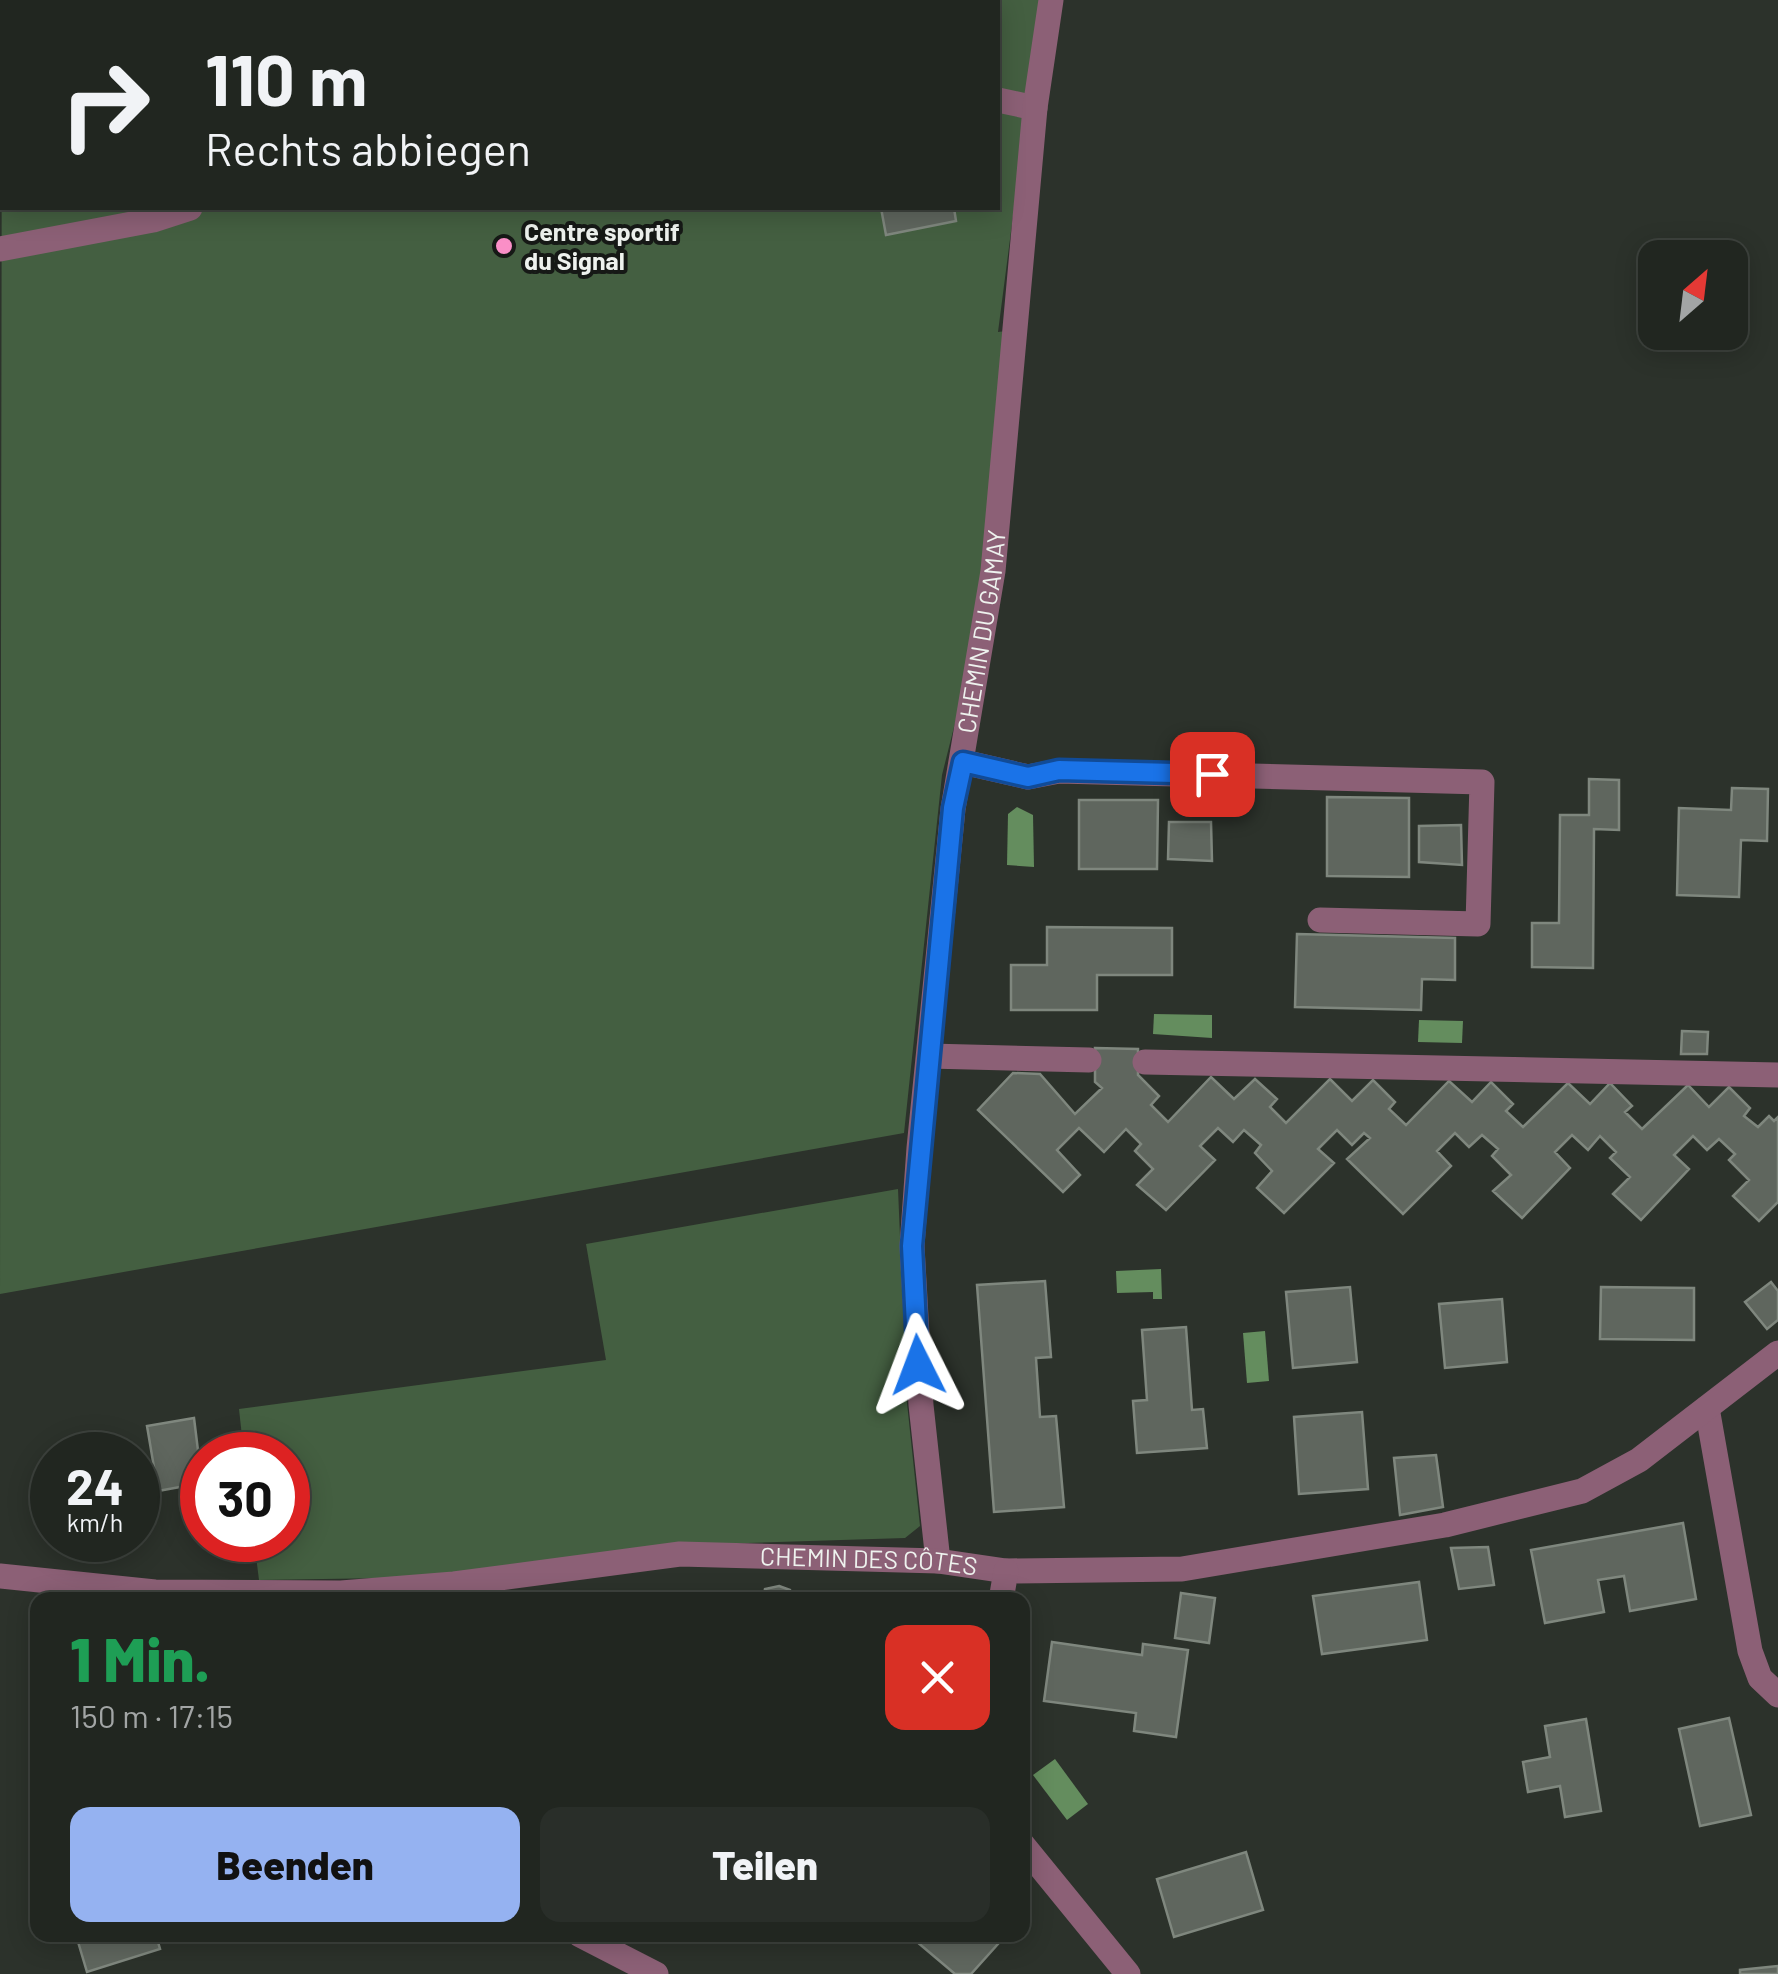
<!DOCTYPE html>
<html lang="de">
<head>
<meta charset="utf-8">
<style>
  body { margin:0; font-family:Barlow,sans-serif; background:#292e29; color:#f1f3f6; height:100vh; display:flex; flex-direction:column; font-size:38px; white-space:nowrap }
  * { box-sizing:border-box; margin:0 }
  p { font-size:32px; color:#a2a5a5 }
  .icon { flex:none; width:55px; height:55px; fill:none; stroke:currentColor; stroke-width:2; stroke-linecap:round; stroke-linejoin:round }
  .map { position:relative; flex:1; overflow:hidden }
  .sheet { position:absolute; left:30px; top:1592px; width:1000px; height:350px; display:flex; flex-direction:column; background:#212620; border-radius:20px; box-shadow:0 5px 25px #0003,0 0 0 2px #3e433e }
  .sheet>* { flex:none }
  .banner { position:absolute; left:0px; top:0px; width:1000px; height:210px; box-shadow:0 5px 25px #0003,0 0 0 2px #3e433e; background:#212620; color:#f1f3f6; overflow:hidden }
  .needle { width:65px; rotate:28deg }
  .tools { position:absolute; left:1638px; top:240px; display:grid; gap:20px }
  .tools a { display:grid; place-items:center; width:110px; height:110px; border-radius:20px; background:#212620; box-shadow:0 5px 25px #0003,0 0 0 2px #3e433e; font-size:50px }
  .speed { position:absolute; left:30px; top:1432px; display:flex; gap:20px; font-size:50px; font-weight:700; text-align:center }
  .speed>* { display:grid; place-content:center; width:130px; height:130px; border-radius:50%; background:#212620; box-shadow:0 5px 25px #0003,0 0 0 2px #3e433e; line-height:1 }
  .speed small { font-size:25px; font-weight:400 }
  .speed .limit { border:15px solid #d22; background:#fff; color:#111 }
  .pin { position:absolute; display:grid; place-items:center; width:85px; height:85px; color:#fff; margin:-42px; border-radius:20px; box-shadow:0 5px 15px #0006 }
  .me { position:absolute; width:110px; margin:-55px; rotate:357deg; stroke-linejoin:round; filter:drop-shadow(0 0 8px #0008) }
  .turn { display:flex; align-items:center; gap:35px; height:210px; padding:0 40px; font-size:45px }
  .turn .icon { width:130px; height:130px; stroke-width:2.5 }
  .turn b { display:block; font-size:70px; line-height:85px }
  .round { display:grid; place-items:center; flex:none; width:105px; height:105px; border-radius:20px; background:#292e29 }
  .head { display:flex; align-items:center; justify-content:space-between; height:170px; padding:0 40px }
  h1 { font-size:60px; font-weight:800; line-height:75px; color:#1e9e55 }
  .action { display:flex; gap:20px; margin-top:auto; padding:20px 40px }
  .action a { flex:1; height:115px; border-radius:20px; background:#95b2f1; color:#111; font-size:40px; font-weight:800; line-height:115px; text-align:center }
  .action a+a { background:#292e29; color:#f1f3f6 }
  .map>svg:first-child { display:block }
</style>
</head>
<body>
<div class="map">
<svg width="1778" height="1974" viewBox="0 0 1778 1974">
  <rect width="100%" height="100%" fill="#2c322b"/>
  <g fill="#445f41" fill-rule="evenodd">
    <path d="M2,0H1041L998,332L1015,330L993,571L942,775L904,1133L0,1294ZM2,2H998V208H2Z"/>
    <polygon points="898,1189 907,1403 920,1526 905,1538 682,1545 453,1577 259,1580 254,1540 288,1540 288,1455 244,1455 239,1409 606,1360 586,1244"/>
  </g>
  <g fill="#648d5e">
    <polygon points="1017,807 1033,815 1034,867 1007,865 1008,814"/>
    <polygon points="1154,1014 1212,1015 1212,1038 1153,1034"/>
    <polygon points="1419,1020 1463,1021 1462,1043 1418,1042"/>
    <polygon points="1161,1269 1162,1299 1153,1299 1153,1292 1117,1293 1116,1271"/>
    <polygon points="1265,1331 1269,1381 1247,1383 1243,1333"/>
    <polygon points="1055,1759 1088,1804 1067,1820 1033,1775"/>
  </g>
  <g fill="#5f665e" stroke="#7f877e" stroke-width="2.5">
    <polygon points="881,208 954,208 956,221 886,235"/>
    <polygon points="1589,779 1619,780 1619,830 1594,829 1593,968 1532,967 1532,923 1559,923 1560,815 1589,815"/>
    <polygon points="1732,788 1768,789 1767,841 1741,840 1739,897 1677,895 1679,808 1731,810"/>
    <polygon points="1327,797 1409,798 1409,877 1327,876"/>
    <polygon points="1079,800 1158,800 1157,869 1079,869"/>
    <polygon points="1169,822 1211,822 1212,861 1168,859"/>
    <polygon points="1461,825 1462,865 1419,862 1419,826"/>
    <polygon points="1047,927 1172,928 1172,975 1097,975 1097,1010 1011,1010 1011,965 1047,965"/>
    <polygon points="1297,934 1455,938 1455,980 1422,979 1421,1010 1295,1007"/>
    <polygon points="1682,1031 1708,1032 1707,1054 1681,1054"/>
    <polygon points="1095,1048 1138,1049 1138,1075 1159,1096 1151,1105 1168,1122 1211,1077 1234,1099 1255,1079 1277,1099 1270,1107 1286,1123 1330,1079 1352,1101 1373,1080 1395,1102 1389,1109 1406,1125 1449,1081 1472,1102 1491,1082 1513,1104 1506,1111 1523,1127 1568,1083 1590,1104 1610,1083 1632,1106 1625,1112 1642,1129 1688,1085 1709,1107 1729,1087 1750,1108 1744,1116 1758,1127 1769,1116 1774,1121 1778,1117 1778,1202 1759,1221 1733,1196 1749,1180 1729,1160 1735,1154 1719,1139 1707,1150 1693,1136 1674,1155 1689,1169 1641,1220 1613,1194 1630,1177 1610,1158 1616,1152 1600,1136 1588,1150 1572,1135 1555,1152 1570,1168 1522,1218 1493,1191 1511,1175 1492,1156 1498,1149 1482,1135 1469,1147 1455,1133 1437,1151 1451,1166 1403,1214 1347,1159 1370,1138 1364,1133 1352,1145 1337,1130 1318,1149 1334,1163 1284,1213 1257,1188 1272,1171 1255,1153 1261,1145 1244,1130 1233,1142 1218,1128 1200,1146 1215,1160 1166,1210 1137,1185 1153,1169 1135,1151 1141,1144 1126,1129 1104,1152 1079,1128 1057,1150 1080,1175 1063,1192 978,1110 1013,1073 1040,1074 1075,1114 1102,1088 1095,1082"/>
    <polygon points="1045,1281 1051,1357 1036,1358 1040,1417 1056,1416 1064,1507 994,1512 977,1285"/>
    <polygon points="1771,1282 1778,1291 1778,1320 1767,1329 1745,1302"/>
    <polygon points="1350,1287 1357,1362 1293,1368 1286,1292"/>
    <polygon points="1601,1287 1694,1288 1694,1340 1600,1339"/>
    <polygon points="1502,1299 1507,1362 1445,1368 1439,1304"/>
    <polygon points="1186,1327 1192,1410 1203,1409 1207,1448 1137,1453 1133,1401 1147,1400 1142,1330"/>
    <polygon points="1362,1412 1368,1489 1299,1494 1294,1417"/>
    <polygon points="194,1418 202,1483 158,1491 147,1426"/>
    <polygon points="1436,1455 1443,1507 1400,1515 1394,1458"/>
    <polygon points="1683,1523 1696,1599 1630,1611 1624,1576 1598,1580 1604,1612 1545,1623 1531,1550"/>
    <polygon points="1488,1547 1494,1585 1459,1589 1451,1548"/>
    <polygon points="1419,1582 1427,1640 1322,1654 1313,1596"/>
    <polygon points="779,1586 790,1590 792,1599 818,1600 730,1600 763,1599 765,1589"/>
    <polygon points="1181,1593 1215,1598 1209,1643 1175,1638"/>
    <polygon points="1052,1642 1142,1655 1143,1644 1188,1650 1176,1737 1134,1731 1136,1713 1044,1701"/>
    <polygon points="1729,1718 1751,1815 1700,1826 1679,1729"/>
    <polygon points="1586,1719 1601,1811 1565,1817 1560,1786 1528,1792 1523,1762 1550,1757 1545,1726"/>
    <polygon points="1246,1852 1263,1910 1174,1937 1157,1879"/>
    <polygon points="76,1935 156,1935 160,1949 87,1972"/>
    <polygon points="921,1935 1006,1935 971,1974 955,1974 916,1941"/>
    <polygon points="1778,1966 1778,1974 1740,1974 1740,1970"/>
  </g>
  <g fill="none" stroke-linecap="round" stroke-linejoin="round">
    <g stroke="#8c6076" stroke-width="25">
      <polyline points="215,2 215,0"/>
      <polyline points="998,100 1035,108"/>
      <polyline points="0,249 153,220 190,208"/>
      <polyline points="963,762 1028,777 1059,771 1482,782 1478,924 1320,920"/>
      <polyline points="929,1056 1089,1060"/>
      <polyline points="1145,1062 1778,1075"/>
      <polyline points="1707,1408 1750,1651 1760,1678 1778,1695"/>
      <path id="s1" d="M938,1561L921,1405L912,1246L919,1148L953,809L993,571L1035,108L1051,0"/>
      <path id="s2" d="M0,1576L155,1592L341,1593L454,1584L680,1554L938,1561L1006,1571L1182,1569L1445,1525L1582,1491L1639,1460L1778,1353"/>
      <polyline points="1001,1600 1006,1571"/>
      <polyline points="1022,1844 1128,1974"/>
      <polyline points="580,1935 656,1974"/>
    </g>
  </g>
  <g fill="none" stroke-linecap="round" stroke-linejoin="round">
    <defs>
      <polyline id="route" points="918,1365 912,1246 953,808 963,762 1028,777 1059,770 1212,774"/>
    </defs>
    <use href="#route" stroke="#114b97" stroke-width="25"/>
    <use href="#route" stroke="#1a73e8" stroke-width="18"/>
  </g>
  <circle fill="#fa8fc7" stroke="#161916" stroke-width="4" cx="504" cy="246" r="10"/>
  <g text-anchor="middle" stroke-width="8" stroke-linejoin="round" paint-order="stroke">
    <g font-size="25" font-weight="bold" fill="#eef2ee" stroke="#161916" text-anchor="start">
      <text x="524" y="241">Centre sportif<tspan x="524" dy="29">du Signal</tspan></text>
    </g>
    <g font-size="25" fill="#eef2ee" stroke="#161916">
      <text dy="9" stroke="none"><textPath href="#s1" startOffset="935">CHEMIN DU GAMAY</textPath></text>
      <text dy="9" stroke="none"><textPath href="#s2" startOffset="872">CHEMIN DES CÔTES</textPath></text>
    </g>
  </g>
</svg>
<div class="tools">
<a><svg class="needle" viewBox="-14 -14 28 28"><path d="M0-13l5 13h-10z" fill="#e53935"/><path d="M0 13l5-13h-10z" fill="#a2a5a5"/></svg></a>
</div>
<div class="speed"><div>24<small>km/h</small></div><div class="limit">30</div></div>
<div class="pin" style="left:1212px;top:774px;background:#d93025"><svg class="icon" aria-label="arrive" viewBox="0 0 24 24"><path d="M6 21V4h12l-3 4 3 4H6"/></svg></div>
<svg class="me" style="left:918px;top:1365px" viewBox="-20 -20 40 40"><path d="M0-17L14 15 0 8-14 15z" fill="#1a73e8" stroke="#fff" stroke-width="4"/></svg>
<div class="banner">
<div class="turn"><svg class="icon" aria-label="right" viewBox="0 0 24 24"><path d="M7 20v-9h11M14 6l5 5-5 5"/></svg><div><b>110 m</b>Rechts abbiegen</div></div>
</div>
<section class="sheet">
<div class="head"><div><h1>1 Min.</h1><p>150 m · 17:15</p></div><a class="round" style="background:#d93025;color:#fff"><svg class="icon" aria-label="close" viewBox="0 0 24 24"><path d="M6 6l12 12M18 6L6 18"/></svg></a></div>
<div class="action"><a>Beenden</a><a>Teilen</a></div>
</section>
</div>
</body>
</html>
